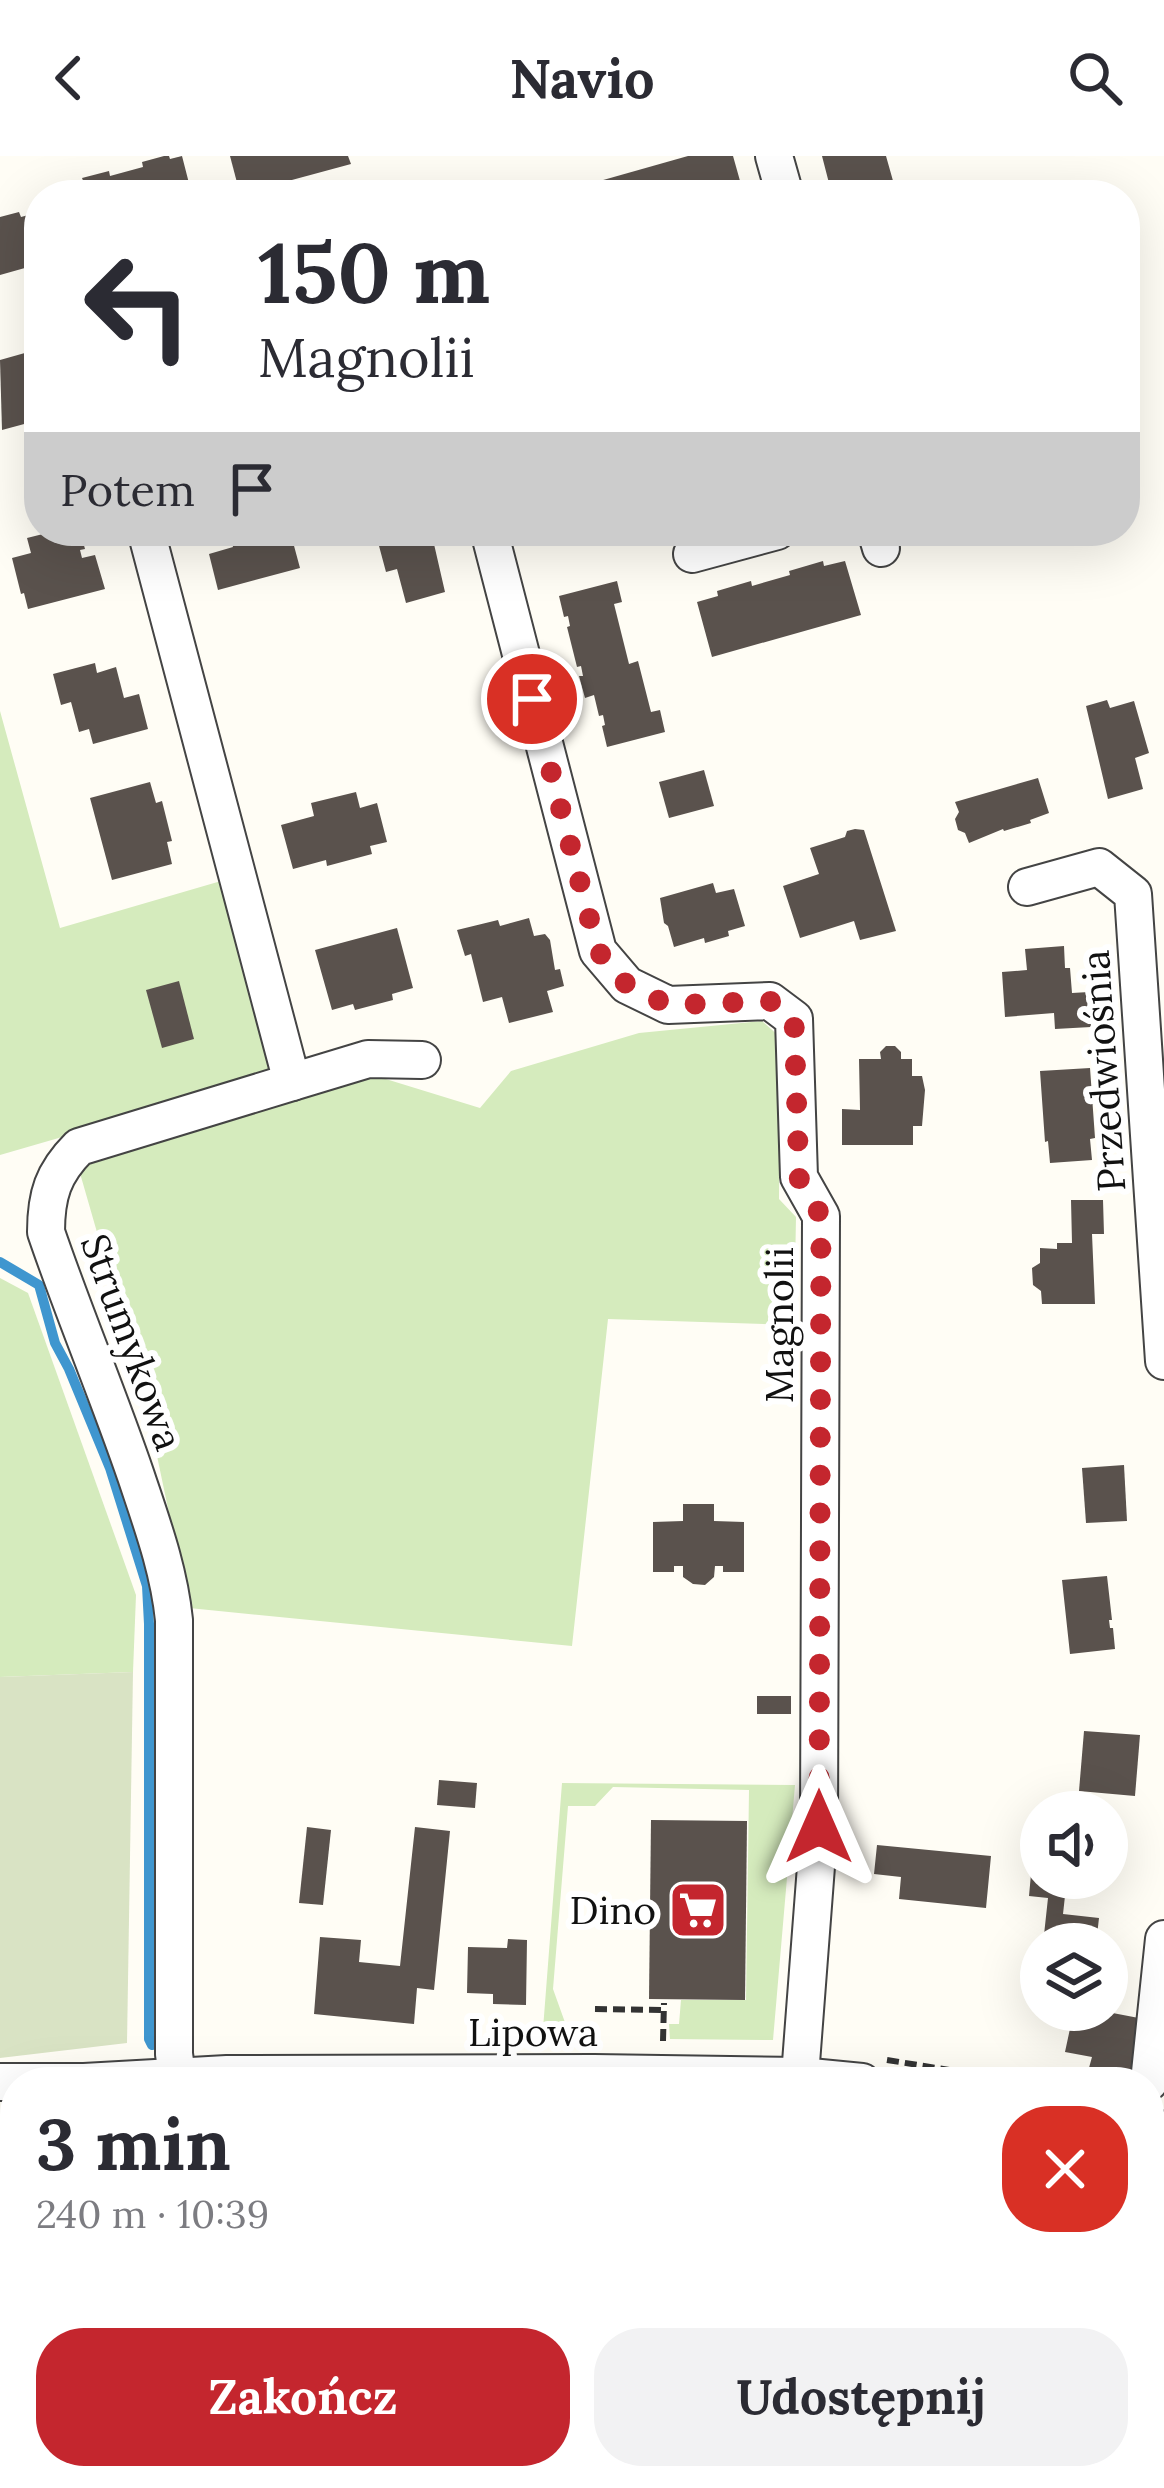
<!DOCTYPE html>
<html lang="pl">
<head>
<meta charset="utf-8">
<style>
  body { margin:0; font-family:Lora,serif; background:#f2f2f3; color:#2b2b33; height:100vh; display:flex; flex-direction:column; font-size:45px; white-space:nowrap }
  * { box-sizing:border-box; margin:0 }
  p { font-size:39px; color:#7c7c81 }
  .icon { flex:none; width:66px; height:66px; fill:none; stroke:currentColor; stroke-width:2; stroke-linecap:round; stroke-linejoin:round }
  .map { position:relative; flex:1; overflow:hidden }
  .sheet { position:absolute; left:0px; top:1911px; width:1164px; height:423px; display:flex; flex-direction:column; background:#fff; border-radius:48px 48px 0 0; box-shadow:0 12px 48px #0002 }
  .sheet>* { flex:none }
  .top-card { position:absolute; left:24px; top:24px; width:1116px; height:366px; border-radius:48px; box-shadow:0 12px 48px #0002; background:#fff; color:#2b2b33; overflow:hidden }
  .controls { position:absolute; left:1020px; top:1635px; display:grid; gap:24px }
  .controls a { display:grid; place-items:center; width:108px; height:108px; border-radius:50%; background:#fff; box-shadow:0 12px 48px #0002; font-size:60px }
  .pin { position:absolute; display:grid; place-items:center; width:102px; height:102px; color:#fff; margin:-51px; border:6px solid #fff; border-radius:50%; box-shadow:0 3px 12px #0007 }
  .me { position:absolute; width:132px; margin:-66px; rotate:0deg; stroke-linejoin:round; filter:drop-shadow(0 0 9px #0008) }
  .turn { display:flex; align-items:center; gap:42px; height:252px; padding:0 36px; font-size:54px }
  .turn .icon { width:156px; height:156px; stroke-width:2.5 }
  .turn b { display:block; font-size:84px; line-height:102px }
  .then { display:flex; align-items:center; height:114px; padding:0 36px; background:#0003; gap:24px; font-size:45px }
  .round { display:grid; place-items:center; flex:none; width:126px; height:126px; border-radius:48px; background:#f2f2f3 }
  .summary { display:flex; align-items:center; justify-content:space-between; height:204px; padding:0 36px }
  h1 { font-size:72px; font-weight:700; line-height:90px }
  .action { display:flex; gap:24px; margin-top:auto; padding:24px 36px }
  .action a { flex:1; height:138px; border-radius:48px; background:#c4262e; color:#fff; font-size:48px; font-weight:700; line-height:138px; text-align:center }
  .action a+a { background:#f2f2f3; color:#2b2b33 }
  header { display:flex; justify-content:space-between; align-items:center; height:156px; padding:0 36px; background:#fff; font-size:54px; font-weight:700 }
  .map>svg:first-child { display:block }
</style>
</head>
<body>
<header><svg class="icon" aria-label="back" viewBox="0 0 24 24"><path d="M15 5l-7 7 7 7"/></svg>Navio<svg class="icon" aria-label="search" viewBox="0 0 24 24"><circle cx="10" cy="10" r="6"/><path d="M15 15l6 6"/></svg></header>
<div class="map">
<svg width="1164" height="2332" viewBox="0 0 1164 2332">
  <rect width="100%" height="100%" fill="#fffdf5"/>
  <g fill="#d5ebbd">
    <polygon points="0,555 60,772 221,725 282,948 376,920 480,952 511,915 639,877 762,865 780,881 779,1043 796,1061 794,1169 608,1163 572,1490 189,1452 145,1243 69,979 0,999"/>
    <polygon points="0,1122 28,1137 136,1439 133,1516 0,1521"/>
    <polygon points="562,1627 795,1629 773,1884 670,1883 669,1868 679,1868 681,1844 746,1844 749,1634 613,1631 595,1650 568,1650 553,1833 567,1872 558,1886 542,1886"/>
  </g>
  <polygon fill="#d9e3c4" points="133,1516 127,1887 0,1902 0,1521"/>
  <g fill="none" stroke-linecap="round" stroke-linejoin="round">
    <g stroke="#3f96cf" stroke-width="10">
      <polyline points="0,1106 39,1129 55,1187 69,1213 110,1312 147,1430 149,1468 149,1883 152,1889"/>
      <polyline points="218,2319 220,2332"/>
    </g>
  </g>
  <g fill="#5a524d">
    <polygon points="164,0 169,0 170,3 182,0 192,39 75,39 72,30 84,27 82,22 109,15 110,20 143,11 142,6"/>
    <polygon points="230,0 348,0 351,8 240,38"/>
    <polygon points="688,0 733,0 744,39 584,39 582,30"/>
    <polygon points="822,0 886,0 897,39 837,39 835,30 830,31"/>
    <polygon points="19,56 21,61 32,58 39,86 39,108 0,119 0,61"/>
    <polygon points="39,193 39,264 2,274 0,204"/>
    <polygon points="55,375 80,375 85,393 80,394 82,402 95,399 105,433 28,453 24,437 21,438 12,402 31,397 27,382"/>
    <polygon points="229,375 290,375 300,412 218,434 209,398 233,391"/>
    <polygon points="375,375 431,375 445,436 406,447 397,413 386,416"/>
    <polygon points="823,405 824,410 845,405 861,459 712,501 697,446 718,440 717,435 751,425 752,430 790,419 789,415"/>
    <polygon points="617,425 622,446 614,448 629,508 638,505 651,556 660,554 665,576 607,591 602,570 605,569 603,559 599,560 594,539 585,542 579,520 583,520 581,510 577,511 567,471 570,470 568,460 564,461 559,440"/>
    <polygon points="95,507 97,517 116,511 124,542 139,538 148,573 93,588 89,573 79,576 71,546 61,549 53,518"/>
    <polygon points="1107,544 1110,552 1134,545 1149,597 1135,602 1143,633 1108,643 1086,550"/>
    <polygon points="704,614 714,650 669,662 659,626"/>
    <polygon points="1038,622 1049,657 1030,664 1031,667 1004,675 1003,673 969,687 965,677 958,674 955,663 959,656 955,646"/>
    <polygon points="150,626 156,647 162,645 172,685 167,686 172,708 112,724 90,642"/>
    <polygon points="356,636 360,652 377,647 387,686 370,690 372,698 327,710 326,704 293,713 281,669 314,660 311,647"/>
    <polygon points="855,673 864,674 896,775 860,784 854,765 800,782 783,730 819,718 810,692 845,681 847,675"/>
    <polygon points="713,727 716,737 734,733 745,770 728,775 729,780 705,787 704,782 674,791 668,770 664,767 660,742"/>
    <polygon points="529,762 534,780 545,778 550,784 555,814 560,813 564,830 547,835 553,856 509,867 502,841 483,846 471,798 465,800 457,774 498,764 500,770"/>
    <polygon points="397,772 413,832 392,838 393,844 355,854 353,848 332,854 315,794"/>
    <polygon points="1064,790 1065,812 1070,812 1072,837 1089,836 1091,871 1055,873 1054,857 1005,861 1002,816 1027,814 1025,793"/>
    <polygon points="179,825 194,883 162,892 146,834"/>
    <polygon points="886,890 895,890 901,896 901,903 912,903 912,920 922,920 925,934 922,970 913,970 913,989 842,989 842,953 860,954 859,903 881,903 880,896"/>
    <polygon points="1090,912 1095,982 1090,983 1092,1004 1050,1007 1048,985 1045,986 1040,915"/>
    <polygon points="1071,1044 1103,1044 1104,1078 1092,1078 1095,1148 1042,1148 1041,1135 1033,1129 1032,1112 1040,1107 1040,1092 1057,1093 1057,1087 1072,1087"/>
    <polygon points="1124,1309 1127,1365 1086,1367 1082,1312"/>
    <polygon points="683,1348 714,1348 714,1365 744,1366 744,1416 723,1416 723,1410 715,1410 714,1421 705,1429 693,1428 683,1421 683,1410 674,1410 674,1416 653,1416 653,1366 683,1365"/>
    <polygon points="1107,1420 1112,1464 1109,1464 1110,1472 1113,1472 1115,1493 1070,1498 1062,1424"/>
    <rect x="757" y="1540" width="34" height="18"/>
    <polygon points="1084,1575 1140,1579 1135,1640 1079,1635"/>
    <polygon points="439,1624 477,1627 475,1652 437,1649"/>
    <polygon points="651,1664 747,1665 745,1844 649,1843"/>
    <polygon points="307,1671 331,1674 323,1749 299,1747"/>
    <polygon points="415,1671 450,1675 434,1834 417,1832 414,1868 314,1858 320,1781 361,1784 359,1806 400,1810"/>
    <polygon points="877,1689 991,1700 986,1752 899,1743 901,1721 874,1718"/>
    <polygon points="1032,1707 1041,1709 1041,1722 1067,1722 1063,1758 1099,1762 1096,1788 1043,1788 1048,1742 1029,1740"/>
    <polygon points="508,1783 527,1784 526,1849 493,1848 493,1838 467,1837 468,1791 507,1792"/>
    <polygon points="1074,1854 1097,1854 1144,1863 1131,1913 1137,1915 1134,1926 1119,1926 1087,1919 1092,1901 1065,1896"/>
    <polygon points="1149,2294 1163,2297 1156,2332 1097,2332 1100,2319 1149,2319"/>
  </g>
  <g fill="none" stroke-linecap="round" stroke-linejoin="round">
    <defs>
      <g id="minor">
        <polyline points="774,0 785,39"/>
        <path d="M146,375L292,926L79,991C53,1017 46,1039 46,1076C74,1158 108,1238 136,1320C152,1368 169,1414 174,1464V1898L177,1920"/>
        <polyline points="489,375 598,795 627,829 668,849 770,845 794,863 799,1021 821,1060 819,1671 800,1920"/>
        <polyline points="876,375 881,392"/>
        <polyline points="692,398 777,375"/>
        <polyline points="1027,731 1099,711 1133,738 1164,1205"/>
        <polyline points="292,926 368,903 422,904"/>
        <polyline points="0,1926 84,1926 227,1918 594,1917 800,1920 862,1926"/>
        <polyline points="1149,1926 1164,1783"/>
        <polyline points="1149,1971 1164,1974"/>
        <polyline points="0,2197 15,2171"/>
        <polyline points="258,2319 259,2332"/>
        <polyline points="462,2332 462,2319"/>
        <polyline points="812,2332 813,2319"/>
      </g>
    </defs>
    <use href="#minor" stroke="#444" stroke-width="40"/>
    <g stroke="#333" stroke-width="6" stroke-dasharray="12 6" stroke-linecap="butt">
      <polyline points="595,1853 663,1854"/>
      <polyline points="663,1885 664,1847"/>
      <polyline points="887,1904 1024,1926"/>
      <polyline points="0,1971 15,1971"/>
    </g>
    <use href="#minor" stroke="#fff" stroke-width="36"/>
  </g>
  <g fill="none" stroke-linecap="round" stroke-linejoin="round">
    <polyline stroke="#c4262e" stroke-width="21" stroke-dasharray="0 37.8" points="532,543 598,795 627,829 668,849 770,845 794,863 799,1022 821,1060 819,1671"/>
  </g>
  <defs>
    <symbol id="supermarket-square" viewBox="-11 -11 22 22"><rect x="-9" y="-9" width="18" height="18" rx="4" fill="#c4262e" stroke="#fff"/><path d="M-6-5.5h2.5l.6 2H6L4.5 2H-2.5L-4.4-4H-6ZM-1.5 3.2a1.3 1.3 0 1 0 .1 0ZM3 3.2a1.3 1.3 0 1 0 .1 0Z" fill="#fff"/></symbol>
  </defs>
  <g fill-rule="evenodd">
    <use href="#supermarket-square" x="665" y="1721" width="66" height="66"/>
  </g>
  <g text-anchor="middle" stroke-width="12" stroke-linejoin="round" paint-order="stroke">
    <g font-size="39" fill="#111" stroke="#fff">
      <text transform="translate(1103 915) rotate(-94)" y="14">Przedwiośnia</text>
      <text transform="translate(779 1169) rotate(-90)" y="14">Magnolii</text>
      <text transform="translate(132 1186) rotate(70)" y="14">Strumykowa</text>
      <text x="533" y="1890">Lipowa</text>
    </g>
    <g font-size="39" fill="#111" stroke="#fff" text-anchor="end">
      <text x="656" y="1768">Dino</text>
    </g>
  </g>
</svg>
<div class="controls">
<a><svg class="icon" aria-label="sound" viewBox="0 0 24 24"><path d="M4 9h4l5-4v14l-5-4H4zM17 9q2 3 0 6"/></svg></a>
<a><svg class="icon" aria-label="layers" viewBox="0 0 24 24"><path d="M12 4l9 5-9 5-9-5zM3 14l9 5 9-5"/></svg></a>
</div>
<div class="pin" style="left:532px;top:543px;background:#d93025"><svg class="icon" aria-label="arrive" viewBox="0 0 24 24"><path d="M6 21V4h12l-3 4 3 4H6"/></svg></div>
<svg class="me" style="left:819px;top:1671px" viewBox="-20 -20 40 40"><path d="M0-17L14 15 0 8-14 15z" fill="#c4262e" stroke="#fff" stroke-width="4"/></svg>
<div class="top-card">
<div class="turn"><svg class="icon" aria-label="left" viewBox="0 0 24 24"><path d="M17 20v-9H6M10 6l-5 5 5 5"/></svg><div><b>150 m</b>Magnolii</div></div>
<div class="then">Potem<svg class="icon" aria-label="arrive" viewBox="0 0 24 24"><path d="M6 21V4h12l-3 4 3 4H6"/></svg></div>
</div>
<section class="sheet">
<div class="summary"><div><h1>3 min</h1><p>240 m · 10:39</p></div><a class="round" style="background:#d93025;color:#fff"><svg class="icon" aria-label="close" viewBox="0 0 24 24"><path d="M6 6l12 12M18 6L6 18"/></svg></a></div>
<div class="action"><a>Zakończ</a><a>Udostępnij</a></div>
</section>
</div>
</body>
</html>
